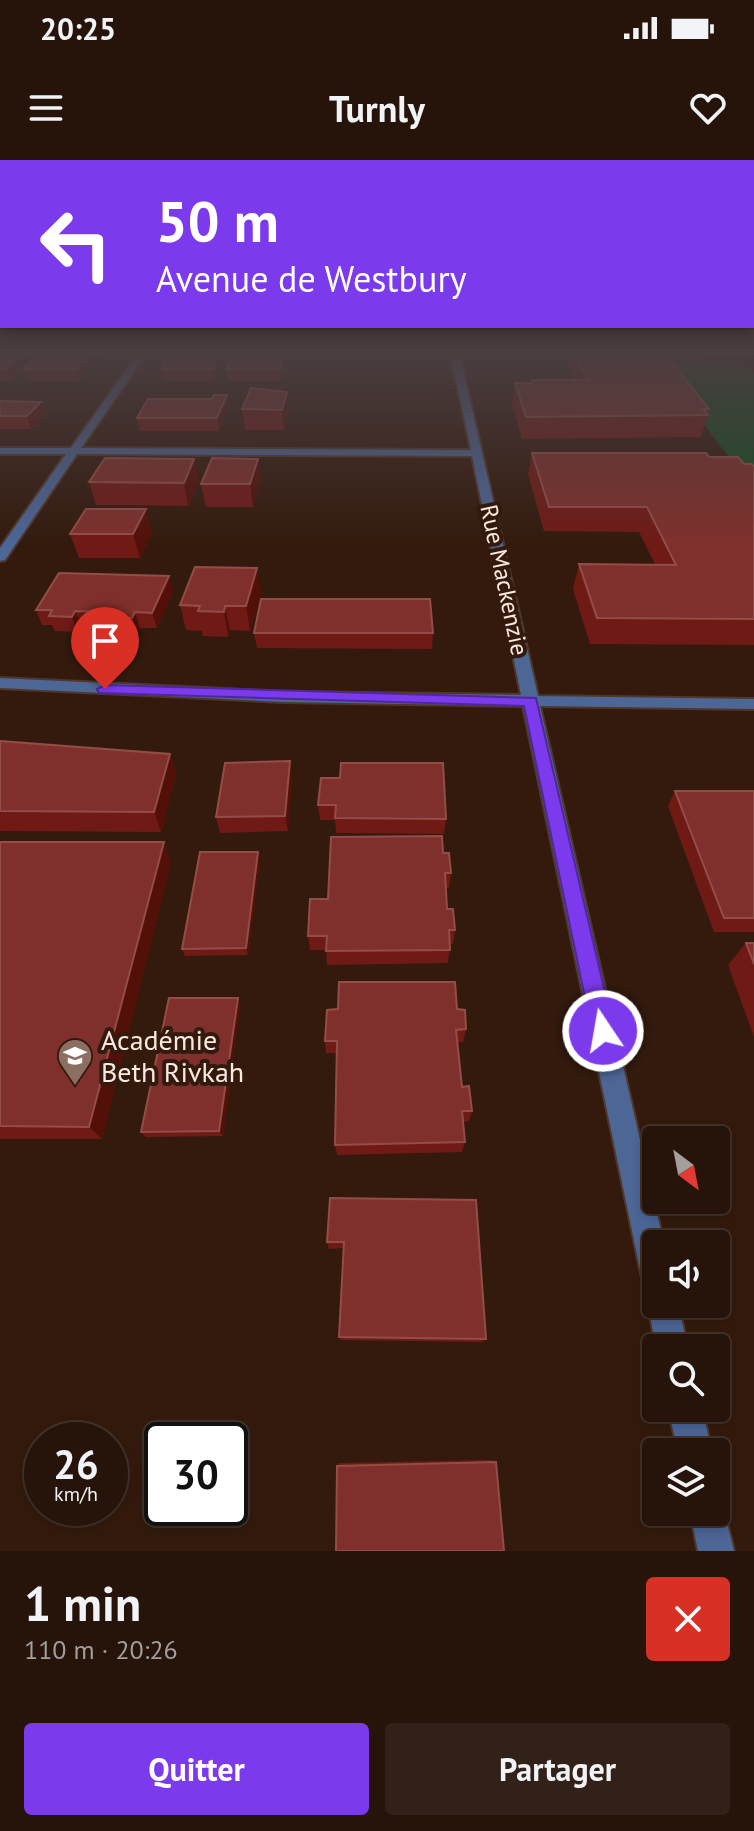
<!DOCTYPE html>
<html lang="fr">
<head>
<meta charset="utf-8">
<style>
  body { margin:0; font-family:"PT Sans",sans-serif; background:#322118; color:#f1f3f6; height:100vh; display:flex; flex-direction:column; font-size:30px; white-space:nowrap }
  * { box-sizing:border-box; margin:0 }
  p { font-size:26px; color:#a49e9c }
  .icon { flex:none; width:44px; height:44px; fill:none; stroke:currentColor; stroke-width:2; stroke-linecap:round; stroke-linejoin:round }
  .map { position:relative; height:1391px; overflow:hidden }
  .sheet { display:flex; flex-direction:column; background:#26140a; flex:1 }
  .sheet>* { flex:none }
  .guide { position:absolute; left:0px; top:0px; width:754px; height:168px; box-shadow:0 4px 12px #0003,0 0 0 2px #42332b; background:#7c3aed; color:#fff; overflow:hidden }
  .needle { width:52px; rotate:148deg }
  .buttons { position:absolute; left:642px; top:966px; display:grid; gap:16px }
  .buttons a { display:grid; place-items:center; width:88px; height:88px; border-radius:8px; background:#26140a; box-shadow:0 4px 12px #0003,0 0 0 2px #42332b; font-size:40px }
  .speed { position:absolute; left:24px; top:1262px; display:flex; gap:16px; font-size:40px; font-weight:700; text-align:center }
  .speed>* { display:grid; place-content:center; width:104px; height:104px; border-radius:50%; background:#26140a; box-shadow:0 4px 12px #0003,0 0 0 2px #42332b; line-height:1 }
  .speed small { font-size:20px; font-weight:400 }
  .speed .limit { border:4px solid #111; border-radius:12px; background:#fff; color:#111 }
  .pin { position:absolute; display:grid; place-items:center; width:68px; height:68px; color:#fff; margin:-82px -34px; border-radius:50% 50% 50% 0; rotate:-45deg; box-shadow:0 0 8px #0007 }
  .pin .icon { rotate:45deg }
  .me { position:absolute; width:88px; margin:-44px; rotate:348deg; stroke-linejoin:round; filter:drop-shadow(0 0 6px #0008) }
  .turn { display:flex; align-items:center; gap:28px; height:168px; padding:0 24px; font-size:36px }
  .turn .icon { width:104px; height:104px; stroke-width:2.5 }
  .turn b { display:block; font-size:56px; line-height:68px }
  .round { display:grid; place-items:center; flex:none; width:84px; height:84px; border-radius:8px; background:#322118 }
  .headline { display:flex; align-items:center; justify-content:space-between; height:136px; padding:0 24px }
  h1 { font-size:48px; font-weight:700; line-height:60px }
  .button { display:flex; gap:16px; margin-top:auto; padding:16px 24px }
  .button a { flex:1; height:92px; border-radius:8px; background:#7c3aed; color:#fff; font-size:32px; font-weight:700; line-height:92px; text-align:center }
  .button a+a { background:#322118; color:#f1f3f6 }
  .status { display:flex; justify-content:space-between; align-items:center; height:56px; padding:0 40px; background:#26140a; direction:ltr }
  .status svg { height:22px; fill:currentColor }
  header { display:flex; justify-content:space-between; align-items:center; height:104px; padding:0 24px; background:#26140a; font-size:36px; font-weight:700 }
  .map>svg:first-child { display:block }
</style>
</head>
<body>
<div class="status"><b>20:25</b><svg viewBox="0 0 49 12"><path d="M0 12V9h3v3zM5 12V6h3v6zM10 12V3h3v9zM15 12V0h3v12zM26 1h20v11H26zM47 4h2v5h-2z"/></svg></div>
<header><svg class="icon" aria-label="menu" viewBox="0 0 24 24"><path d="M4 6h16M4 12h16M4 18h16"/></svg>Turnly<svg class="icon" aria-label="heart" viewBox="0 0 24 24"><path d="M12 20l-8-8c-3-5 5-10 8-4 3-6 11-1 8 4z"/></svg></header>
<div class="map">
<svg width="754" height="1391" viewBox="0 0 754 1391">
  <rect width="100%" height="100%" fill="#331a0d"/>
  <polygon fill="#144c21" points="658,203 743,203 754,214 754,331"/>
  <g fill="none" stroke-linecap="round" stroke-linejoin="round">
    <defs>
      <g id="minor">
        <path d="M0,191L599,193L596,197H460L538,536L754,539V549L540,546L664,1084H656V1129L645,1125L641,1114L523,546L284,542L0,528V518L284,532L521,535L472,296L77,294L5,400L0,401V388L66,294H0V288H71L136,196L0,195ZM145,196L451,197L471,290L81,288Z"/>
        <polygon points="637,193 744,193 748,195 640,197"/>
        <polygon points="656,1132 656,1144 678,1144 688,1188 656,1188 648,1144"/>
        <polygon points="668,1248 702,1248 712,1292 678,1292"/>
        <polygon points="716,1338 721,1339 734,1391 698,1391 690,1352 716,1352"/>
      </g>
    </defs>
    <use href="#minor" stroke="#4f372b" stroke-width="4"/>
    <use href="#minor" fill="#4c6696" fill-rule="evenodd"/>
  </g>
  <g fill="#701a16">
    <polygon points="570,191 663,191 709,249 707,254 708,255 701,277 522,279 512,244 515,223 532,223 532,220 574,220 567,206"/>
    <polygon points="0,197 23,209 11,221 0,221"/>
    <polygon points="217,197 219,208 214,221 163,221 161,209"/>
    <polygon points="24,209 89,209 79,221 28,221"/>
    <polygon points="226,209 285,209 281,221 228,221"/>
    <polygon points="287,232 289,252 284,270 245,270 242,249"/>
    <polygon points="227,235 229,247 219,271 140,271 137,258"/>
    <polygon points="0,241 41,242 46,254 32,269 0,269"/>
    <polygon points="532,293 709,297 754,307 754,485 590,484 573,429 579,404 655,404 639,372 544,371 528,315"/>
    <polygon points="194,299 199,321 188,346 96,345 89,322"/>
    <polygon points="261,321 253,347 206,347 201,324"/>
    <polygon points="152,373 140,398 79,398 70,374"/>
    <polygon points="173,431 157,468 140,468 137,473 113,473 111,467 81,466 78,472 55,471 52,465 42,465 36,450"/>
    <polygon points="261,433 250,471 230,470 228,477 203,476 202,471 186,470 180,445"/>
    <polygon points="254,473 433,473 432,489 257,488"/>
    <polygon points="0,581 170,594 176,614 161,672 0,671"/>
    <polygon points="290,601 292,617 288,671 220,673 216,657"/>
    <polygon points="321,618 446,659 444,674 336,673 335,660 320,660 318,645"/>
    <polygon points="675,631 754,631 754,772 714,772 668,646"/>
    <polygon points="0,682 171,702 102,979 0,979"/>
    <polygon points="443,693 451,713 449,728 446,728 447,749 455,770 453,784 450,784 448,803 327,805 326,790 310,790 308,776 328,739"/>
    <polygon points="260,700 248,795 185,796 182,789"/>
    <polygon points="746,783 754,783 754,877 728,805"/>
    <polygon points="238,838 240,845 223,976 146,977 141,972"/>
    <polygon points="457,849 466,869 463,882 457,882 462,927 472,951 469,961 463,962 465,982 462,992 337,995 335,985 337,893 326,893 325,881"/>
    <polygon points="476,1040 486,1179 482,1182 341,1180 339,1177 343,1088 329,1089 327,1082"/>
    <polygon points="491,1300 496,1302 337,1306 339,1303"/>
  </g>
  <g fill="#521009">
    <polygon points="18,197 23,209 11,221 6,209"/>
    <polygon points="85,197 89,209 79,221 75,209"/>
    <polygon points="217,197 219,208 214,221 212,209"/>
    <polygon points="284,197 285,209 281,221 280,209"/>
    <polygon points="287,232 289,252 284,270 282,250"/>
    <polygon points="227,235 229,247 219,271 217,258"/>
    <polygon points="41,242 46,254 32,269 27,256"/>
    <polygon points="194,299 199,321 188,346 184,323"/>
    <polygon points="258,299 261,321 253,347 250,324"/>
    <polygon points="146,349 152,373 140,398 133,374"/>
    <polygon points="257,408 261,433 250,471 246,446"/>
    <polygon points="169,416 173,431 157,468 152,453"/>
    <polygon points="225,446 230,470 228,477 224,452"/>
    <polygon points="75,451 81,466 78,472 72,457"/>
    <polygon points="135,452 140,468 137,473 132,458"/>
    <polygon points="170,594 176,614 161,672 154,652"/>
    <polygon points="290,601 292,617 288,671 285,656"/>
    <polygon points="164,682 171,702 102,979 89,967"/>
    <polygon points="258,692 260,700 248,795 246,788"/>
    <polygon points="238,838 240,845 223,976 219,971"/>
  </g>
  <g fill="#7f302c" stroke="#934d48" stroke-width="2">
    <polygon points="572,191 663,191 709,249 704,249 708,255 526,257 515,223 533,223 532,220 588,220"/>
    <polygon points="0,197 18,197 6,209 0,209"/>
    <polygon points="35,197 85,197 75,209 24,209"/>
    <polygon points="167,197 217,197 212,209 161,209"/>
    <polygon points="232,197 284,197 280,209 226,209"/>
    <polygon points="251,228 287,232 282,250 242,249"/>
    <polygon points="214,235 227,235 217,258 137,258 148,239 212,239"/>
    <polygon points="0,241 41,242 27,256 0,256"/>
    <polygon points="532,293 706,293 709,297 738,297 744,304 752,304 754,307 754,459 597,458 579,404 676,405 647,347 549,347"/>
    <polygon points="105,298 194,299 184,323 89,322"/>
    <polygon points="212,298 258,299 250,324 201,324"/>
    <polygon points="86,349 146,349 133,374 70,374"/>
    <polygon points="195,407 257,408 246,446 225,446 224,452 198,451 200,446 180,445"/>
    <polygon points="59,413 169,416 152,453 135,452 132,458 108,457 111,452 75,451 72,457 49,456 52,450 36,450"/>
    <polygon points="261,439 430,439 433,473 254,473"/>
    <polygon points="0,581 170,594 154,652 0,651"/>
    <polygon points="290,601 285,656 216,657 225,603"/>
    <polygon points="341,603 443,603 446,659 335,658 336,645 318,645 321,618 340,618"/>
    <polygon points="675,631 754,631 754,758 724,758"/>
    <polygon points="442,676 443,693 449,693 451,713 445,713 447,749 453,749 455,770 449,770 450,790 326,791 327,776 308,776 310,739 328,739 331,677"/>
    <polygon points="0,682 164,682 89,967 0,966"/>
    <polygon points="200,692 258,692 246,788 182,789"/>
    <polygon points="746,783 754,783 754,804"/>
    <polygon points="339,822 455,822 457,849 465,850 466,869 456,870 462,927 469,926 472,951 462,951 465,982 335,985 337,881 325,881 327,850 338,849"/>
    <polygon points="169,838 238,838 219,971 141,972"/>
    <polygon points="330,1038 476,1040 486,1179 339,1177 344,1082 327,1082"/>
    <polygon points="496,1302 504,1391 336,1391 337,1306"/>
  </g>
  <linearGradient id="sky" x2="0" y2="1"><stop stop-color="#1c0e07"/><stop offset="0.5" stop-color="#4a3e40"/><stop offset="1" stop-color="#4a3e40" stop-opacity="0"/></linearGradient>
  <rect width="754" height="385" fill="url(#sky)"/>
  <polygon fill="#7c3aed" stroke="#51269a" stroke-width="2" points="105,525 536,538 614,871 611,878 603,882 595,878 592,871 524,546 99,533 97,529"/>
  <defs>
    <symbol id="school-pin" viewBox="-11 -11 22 30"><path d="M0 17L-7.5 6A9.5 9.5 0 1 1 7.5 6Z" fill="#8d6e63" stroke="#331a0d"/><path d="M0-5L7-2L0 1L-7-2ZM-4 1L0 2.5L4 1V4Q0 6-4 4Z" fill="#fff"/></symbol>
  </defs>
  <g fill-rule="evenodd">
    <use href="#school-pin" x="55" y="876" width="40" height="54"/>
  </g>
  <g text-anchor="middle" stroke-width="8" stroke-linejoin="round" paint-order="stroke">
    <g font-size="24" fill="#fbe9e1" stroke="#331a0d">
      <text transform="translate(504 420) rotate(78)" y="8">Rue Mackenzie</text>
    </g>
    <g font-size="28" fill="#fbe9e1" stroke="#331a0d" text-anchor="start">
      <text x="101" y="890">Académie<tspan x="101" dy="32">Beth Rivkah</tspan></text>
    </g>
  </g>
</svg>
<div class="buttons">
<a><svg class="needle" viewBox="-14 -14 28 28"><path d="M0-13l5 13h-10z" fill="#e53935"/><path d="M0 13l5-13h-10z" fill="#a49e9c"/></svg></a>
<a><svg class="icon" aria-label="sound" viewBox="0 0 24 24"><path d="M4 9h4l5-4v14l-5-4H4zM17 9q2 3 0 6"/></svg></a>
<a><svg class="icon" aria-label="search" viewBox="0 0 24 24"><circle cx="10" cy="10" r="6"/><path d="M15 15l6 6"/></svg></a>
<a><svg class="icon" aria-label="layers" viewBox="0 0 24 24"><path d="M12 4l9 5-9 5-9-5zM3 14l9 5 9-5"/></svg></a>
</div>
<div class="speed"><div>26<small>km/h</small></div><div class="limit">30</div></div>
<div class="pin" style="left:105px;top:529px;background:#d93025"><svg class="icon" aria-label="arrive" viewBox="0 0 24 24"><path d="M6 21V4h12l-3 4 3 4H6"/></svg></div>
<svg class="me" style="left:603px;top:871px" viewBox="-20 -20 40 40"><circle r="17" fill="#7c3aed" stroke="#fff" stroke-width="3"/><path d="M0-11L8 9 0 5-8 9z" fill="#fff"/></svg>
<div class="guide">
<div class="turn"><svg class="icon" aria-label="left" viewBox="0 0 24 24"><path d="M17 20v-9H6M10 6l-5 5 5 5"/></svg><div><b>50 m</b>Avenue de Westbury</div></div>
</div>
</div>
<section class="sheet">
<div class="headline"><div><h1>1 min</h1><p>110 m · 20:26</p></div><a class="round" style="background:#d93025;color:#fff"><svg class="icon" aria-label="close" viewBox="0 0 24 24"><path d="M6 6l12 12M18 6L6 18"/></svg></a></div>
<div class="button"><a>Quitter</a><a>Partager</a></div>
</section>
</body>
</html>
